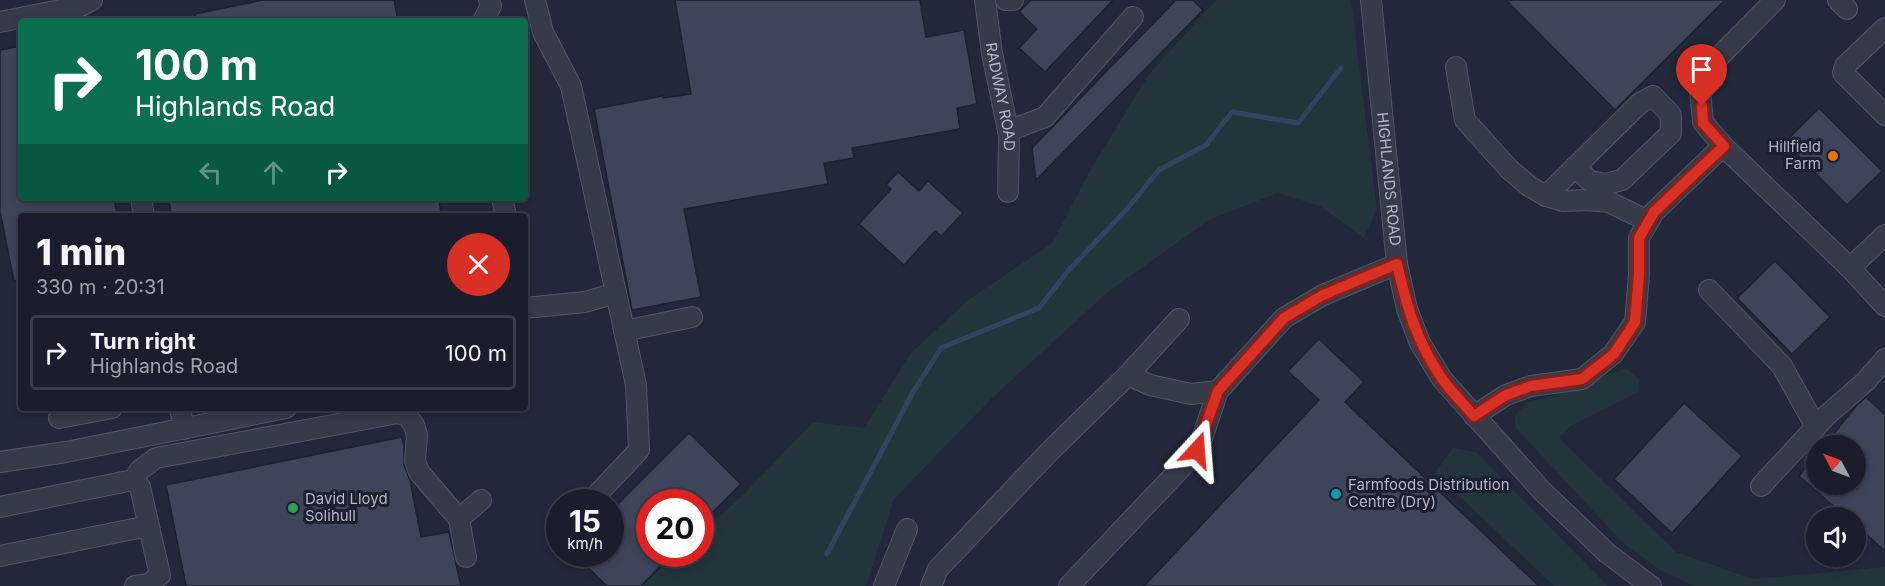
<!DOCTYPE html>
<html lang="en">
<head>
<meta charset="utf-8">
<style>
  body { margin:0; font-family:Inter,sans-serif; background:#232734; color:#f1f3f6; height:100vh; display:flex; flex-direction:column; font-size:22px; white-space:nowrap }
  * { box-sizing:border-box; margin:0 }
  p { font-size:20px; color:#9fa2a9 }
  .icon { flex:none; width:33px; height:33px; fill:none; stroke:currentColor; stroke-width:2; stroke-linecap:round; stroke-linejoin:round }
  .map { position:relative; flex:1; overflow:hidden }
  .details { position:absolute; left:18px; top:213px; width:510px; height:198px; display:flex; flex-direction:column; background:#1a1e2c; border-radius:6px; box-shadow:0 3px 9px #0003,0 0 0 2px #383c48 }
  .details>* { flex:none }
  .banner { position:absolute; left:18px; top:18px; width:510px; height:183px; border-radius:6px; box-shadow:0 3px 9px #0003,0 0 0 2px #383c48; background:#0b6e4f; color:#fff; overflow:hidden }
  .needle { width:39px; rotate:311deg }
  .controls { position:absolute; left:1806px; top:435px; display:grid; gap:12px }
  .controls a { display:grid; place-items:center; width:60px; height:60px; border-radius:50%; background:#1a1e2c; box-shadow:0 3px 9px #0003,0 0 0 2px #383c48; font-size:30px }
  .speed { position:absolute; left:546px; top:489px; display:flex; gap:12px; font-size:30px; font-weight:700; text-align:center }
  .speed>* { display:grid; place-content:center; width:78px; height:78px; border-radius:50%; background:#1a1e2c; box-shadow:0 3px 9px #0003,0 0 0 2px #383c48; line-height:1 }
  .speed small { font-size:15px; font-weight:400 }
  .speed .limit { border:9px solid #d22; background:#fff; color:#111 }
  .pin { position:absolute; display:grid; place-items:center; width:51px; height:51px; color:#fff; margin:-62px -26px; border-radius:50% 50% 50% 0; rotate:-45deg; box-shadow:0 0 6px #0007 }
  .pin .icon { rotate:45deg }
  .me { position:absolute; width:66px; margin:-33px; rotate:19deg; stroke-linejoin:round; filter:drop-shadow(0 0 4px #0008) }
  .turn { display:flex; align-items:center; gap:21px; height:126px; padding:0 18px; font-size:27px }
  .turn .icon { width:78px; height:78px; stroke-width:2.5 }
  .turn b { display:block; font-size:42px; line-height:51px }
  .lanes { display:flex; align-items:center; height:57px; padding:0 18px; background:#0003; justify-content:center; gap:30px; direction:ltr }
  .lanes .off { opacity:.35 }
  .round { display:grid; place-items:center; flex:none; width:63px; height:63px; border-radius:32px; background:#232734 }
  .head { display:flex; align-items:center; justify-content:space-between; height:102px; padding:0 18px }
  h1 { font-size:36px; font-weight:800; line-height:45px }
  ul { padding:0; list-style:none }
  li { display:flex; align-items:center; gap:18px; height:75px; margin:0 12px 9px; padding:0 6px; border:3px solid #383c48; border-radius:6px }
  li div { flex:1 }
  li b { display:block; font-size:22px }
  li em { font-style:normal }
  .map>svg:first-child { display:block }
</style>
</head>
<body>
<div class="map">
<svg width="1885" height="586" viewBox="0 0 1885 586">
  <rect width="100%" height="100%" fill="#22283a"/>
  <g fill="#24343b">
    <polygon points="1216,0 1351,0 1377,209 1364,238 1320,206 1277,193 1209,220 1108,292 993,397 894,499 866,586 641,586 677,554 700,554 701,533 743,495 813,422 864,428 911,353 967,301 1052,243 1091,169 1149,74"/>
    <polygon points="1627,369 1639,379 1638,392 1570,426 1559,438 1676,552 1753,579 1885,567 1885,586 1694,586 1662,571 1624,544 1515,427 1515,416 1526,403 1565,392 1612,373"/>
    <polygon points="1453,448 1476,452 1608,586 1554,586 1435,473"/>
  </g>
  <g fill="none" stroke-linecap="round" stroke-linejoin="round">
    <polyline stroke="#364061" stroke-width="5" points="827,554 912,394 941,348 1039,308 1068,271 1126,210 1159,170 1206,145 1232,112 1298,123 1341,68"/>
  </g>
  <g fill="#3e445a" stroke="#1d2231" stroke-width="1.5">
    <polygon points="263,0 394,0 398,21 196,21 195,14"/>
    <polygon points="675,0 920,0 926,37 964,30 977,104 957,108 960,129 852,148 854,158 824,163 828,184 684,209 701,297 632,310 594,109 663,96 663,98 691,94"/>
    <polygon points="1031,0 1113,0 1045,72 1019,48 1037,29 1019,12"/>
    <polygon points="1176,0 1193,0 1203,10 1036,180 1032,148"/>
    <polygon points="1506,0 1725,0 1615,110"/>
    <polygon points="21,46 21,198 114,198 117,216 21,216 21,280 14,281 0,211 0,50"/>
    <polygon points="1819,108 1882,171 1847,205 1785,142"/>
    <polygon points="898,172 919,191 928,181 963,213 941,236 935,231 904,265 859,224 891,189 886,185"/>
    <polygon points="168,198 438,198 442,216 172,216"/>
    <polygon points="1775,261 1830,317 1792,354 1737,298"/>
    <polygon points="1319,339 1364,382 1345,402 1539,586 1144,586 1319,400 1288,371"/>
    <polygon points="1866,397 1885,415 1885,551 1856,525 1856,518 1847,518 1799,476 1816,454 1816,484 1856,484 1856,446 1824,446 1856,406"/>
    <polygon points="1684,403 1742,456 1672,533 1614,479"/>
    <polygon points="689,433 741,484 700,525 700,502 650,502 650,554 672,554 641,586 607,586 574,554 610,554 610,512"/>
    <polygon points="402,437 404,448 404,465 410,480 421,537 449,532 461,586 186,586 166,485"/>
  </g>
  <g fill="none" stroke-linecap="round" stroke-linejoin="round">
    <defs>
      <g id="minor">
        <polyline points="535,0 543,32 571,86 636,385 639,450 590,502"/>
        <path id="s1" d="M985,0L992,53L1009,135L1008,192"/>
        <polyline points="1006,0 1013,0"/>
        <path id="s2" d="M1371,0L1397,264L1407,309L1420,343L1442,379L1542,491L1607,553L1651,586"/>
        <polyline points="1838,0 1847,9"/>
        <polyline points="483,21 491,6 489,0"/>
        <polyline points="0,22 81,6 92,0"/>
        <polyline points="1885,28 1845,66 1843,73 1885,115"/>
        <polyline points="1456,67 1465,120 1509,169 1529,186 1546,196 1563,201 1587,200 1609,202 1648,221"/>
        <polyline points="1008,131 1045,117 1133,17"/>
        <polyline points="1723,146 1850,268"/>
        <polyline points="1546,196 1640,103 1653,96 1671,115 1671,133 1622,180 1606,184 1590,181 1575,167"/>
        <polyline points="141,198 144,216"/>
        <polyline points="502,198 506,216"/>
        <polyline points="1885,235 1850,268 1885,306"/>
        <polyline points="1709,290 1782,366 1816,427"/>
        <polyline points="525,308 585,302 616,293"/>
        <polyline points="624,331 692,317"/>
        <polyline points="1128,375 1179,319"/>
        <polyline points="180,408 184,429"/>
        <polyline points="1474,416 1506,395 1531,386 1582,379 1613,354 1635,322 1639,275 1639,238 1654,212 1723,146 1703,122 1700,90 1717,59 1775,0"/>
        <polyline points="59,418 112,408"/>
        <polyline points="0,462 66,452 286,408"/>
        <polyline points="133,480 140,470 156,458 398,413 407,416 414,425 417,435 415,461 419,472 459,519 466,557"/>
        <polyline points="1761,486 1826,416 1866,381 1885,359"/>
        <polyline points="0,507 133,480 140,487 160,575 149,584 135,586"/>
        <polyline points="459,519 481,500"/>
        <polyline points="0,556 148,526"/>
        <polyline points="884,586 907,529"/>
        <polyline points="931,586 938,569 1051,450 1128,375 1150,385 1191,394 1218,391"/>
        <polyline points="1069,586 1198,450 1218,391 1284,318 1323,295 1397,264"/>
      </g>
    </defs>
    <use href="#minor" stroke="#515565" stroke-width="22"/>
    <use href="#minor" stroke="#363b4a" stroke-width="20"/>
  </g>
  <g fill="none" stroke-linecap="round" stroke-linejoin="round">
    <defs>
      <path id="route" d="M1197,450L1218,391L1284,318L1323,295L1397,264C1407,307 1416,340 1441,377C1450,391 1463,403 1474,416L1506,395L1531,386L1582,379L1614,354L1635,322L1639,274V238L1654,212L1724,146L1703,123L1702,106"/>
    </defs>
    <use href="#route" stroke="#8d1f18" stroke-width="15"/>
    <use href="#route" stroke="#d93025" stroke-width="10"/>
  </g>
  <circle fill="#e8710a" stroke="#1b202f" stroke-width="2" cx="1833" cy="156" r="6"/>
  <circle fill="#0f9aa8" stroke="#1b202f" stroke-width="2" cx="1336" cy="494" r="6"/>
  <circle fill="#2e9e5b" stroke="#1b202f" stroke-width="2" cx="293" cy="508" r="6"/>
  <g text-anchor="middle" stroke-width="6" stroke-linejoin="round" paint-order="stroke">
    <g font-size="15" fill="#b1b5c6" stroke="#1b202f">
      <text dy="5" stroke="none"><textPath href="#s1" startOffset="98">RADWAY ROAD</textPath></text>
      <text dy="5" stroke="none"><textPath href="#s2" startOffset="180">HIGHLANDS ROAD</textPath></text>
    </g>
    <g font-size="15" fill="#b1b5c6" stroke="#1b202f" text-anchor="start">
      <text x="1821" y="152" text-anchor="end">Hillfield<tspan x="1821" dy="17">Farm</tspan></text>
      <text x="1348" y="490">Farmfoods Distribution<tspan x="1348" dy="17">Centre (Dry)</tspan></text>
      <text x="305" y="504">David Lloyd<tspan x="305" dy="17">Solihull</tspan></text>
    </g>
  </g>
</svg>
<div class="controls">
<a><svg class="needle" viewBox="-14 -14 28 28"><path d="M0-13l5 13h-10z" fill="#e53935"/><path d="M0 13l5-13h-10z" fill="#9fa2a9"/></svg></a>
<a><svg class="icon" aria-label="sound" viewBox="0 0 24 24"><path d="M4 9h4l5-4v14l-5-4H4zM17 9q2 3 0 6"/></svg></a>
</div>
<div class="speed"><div>15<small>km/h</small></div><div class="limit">20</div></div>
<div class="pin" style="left:1702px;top:106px;background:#d93025"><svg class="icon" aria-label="arrive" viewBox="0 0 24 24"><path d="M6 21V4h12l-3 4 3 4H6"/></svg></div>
<svg class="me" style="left:1197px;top:450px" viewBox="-20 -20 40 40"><path d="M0-17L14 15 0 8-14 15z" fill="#d93025" stroke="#fff" stroke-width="4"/></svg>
<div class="banner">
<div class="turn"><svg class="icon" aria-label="right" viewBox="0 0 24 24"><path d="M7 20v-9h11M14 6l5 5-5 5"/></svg><div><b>100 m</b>Highlands Road</div></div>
<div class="lanes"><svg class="icon off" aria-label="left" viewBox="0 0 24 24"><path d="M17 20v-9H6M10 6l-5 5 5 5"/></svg><svg class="icon off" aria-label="ahead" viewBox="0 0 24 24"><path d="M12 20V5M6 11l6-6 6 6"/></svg><svg class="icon" aria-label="right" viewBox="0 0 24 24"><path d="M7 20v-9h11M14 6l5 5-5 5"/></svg></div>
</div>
<section class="details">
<div class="head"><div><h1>1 min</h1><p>330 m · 20:31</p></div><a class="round" style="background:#d93025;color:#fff"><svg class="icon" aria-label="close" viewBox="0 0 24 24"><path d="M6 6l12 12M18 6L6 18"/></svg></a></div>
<ul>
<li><svg class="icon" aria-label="right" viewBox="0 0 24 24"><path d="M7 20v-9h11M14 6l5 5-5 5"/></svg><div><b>Turn right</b><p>Highlands Road</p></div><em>100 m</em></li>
</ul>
</section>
</div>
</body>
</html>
